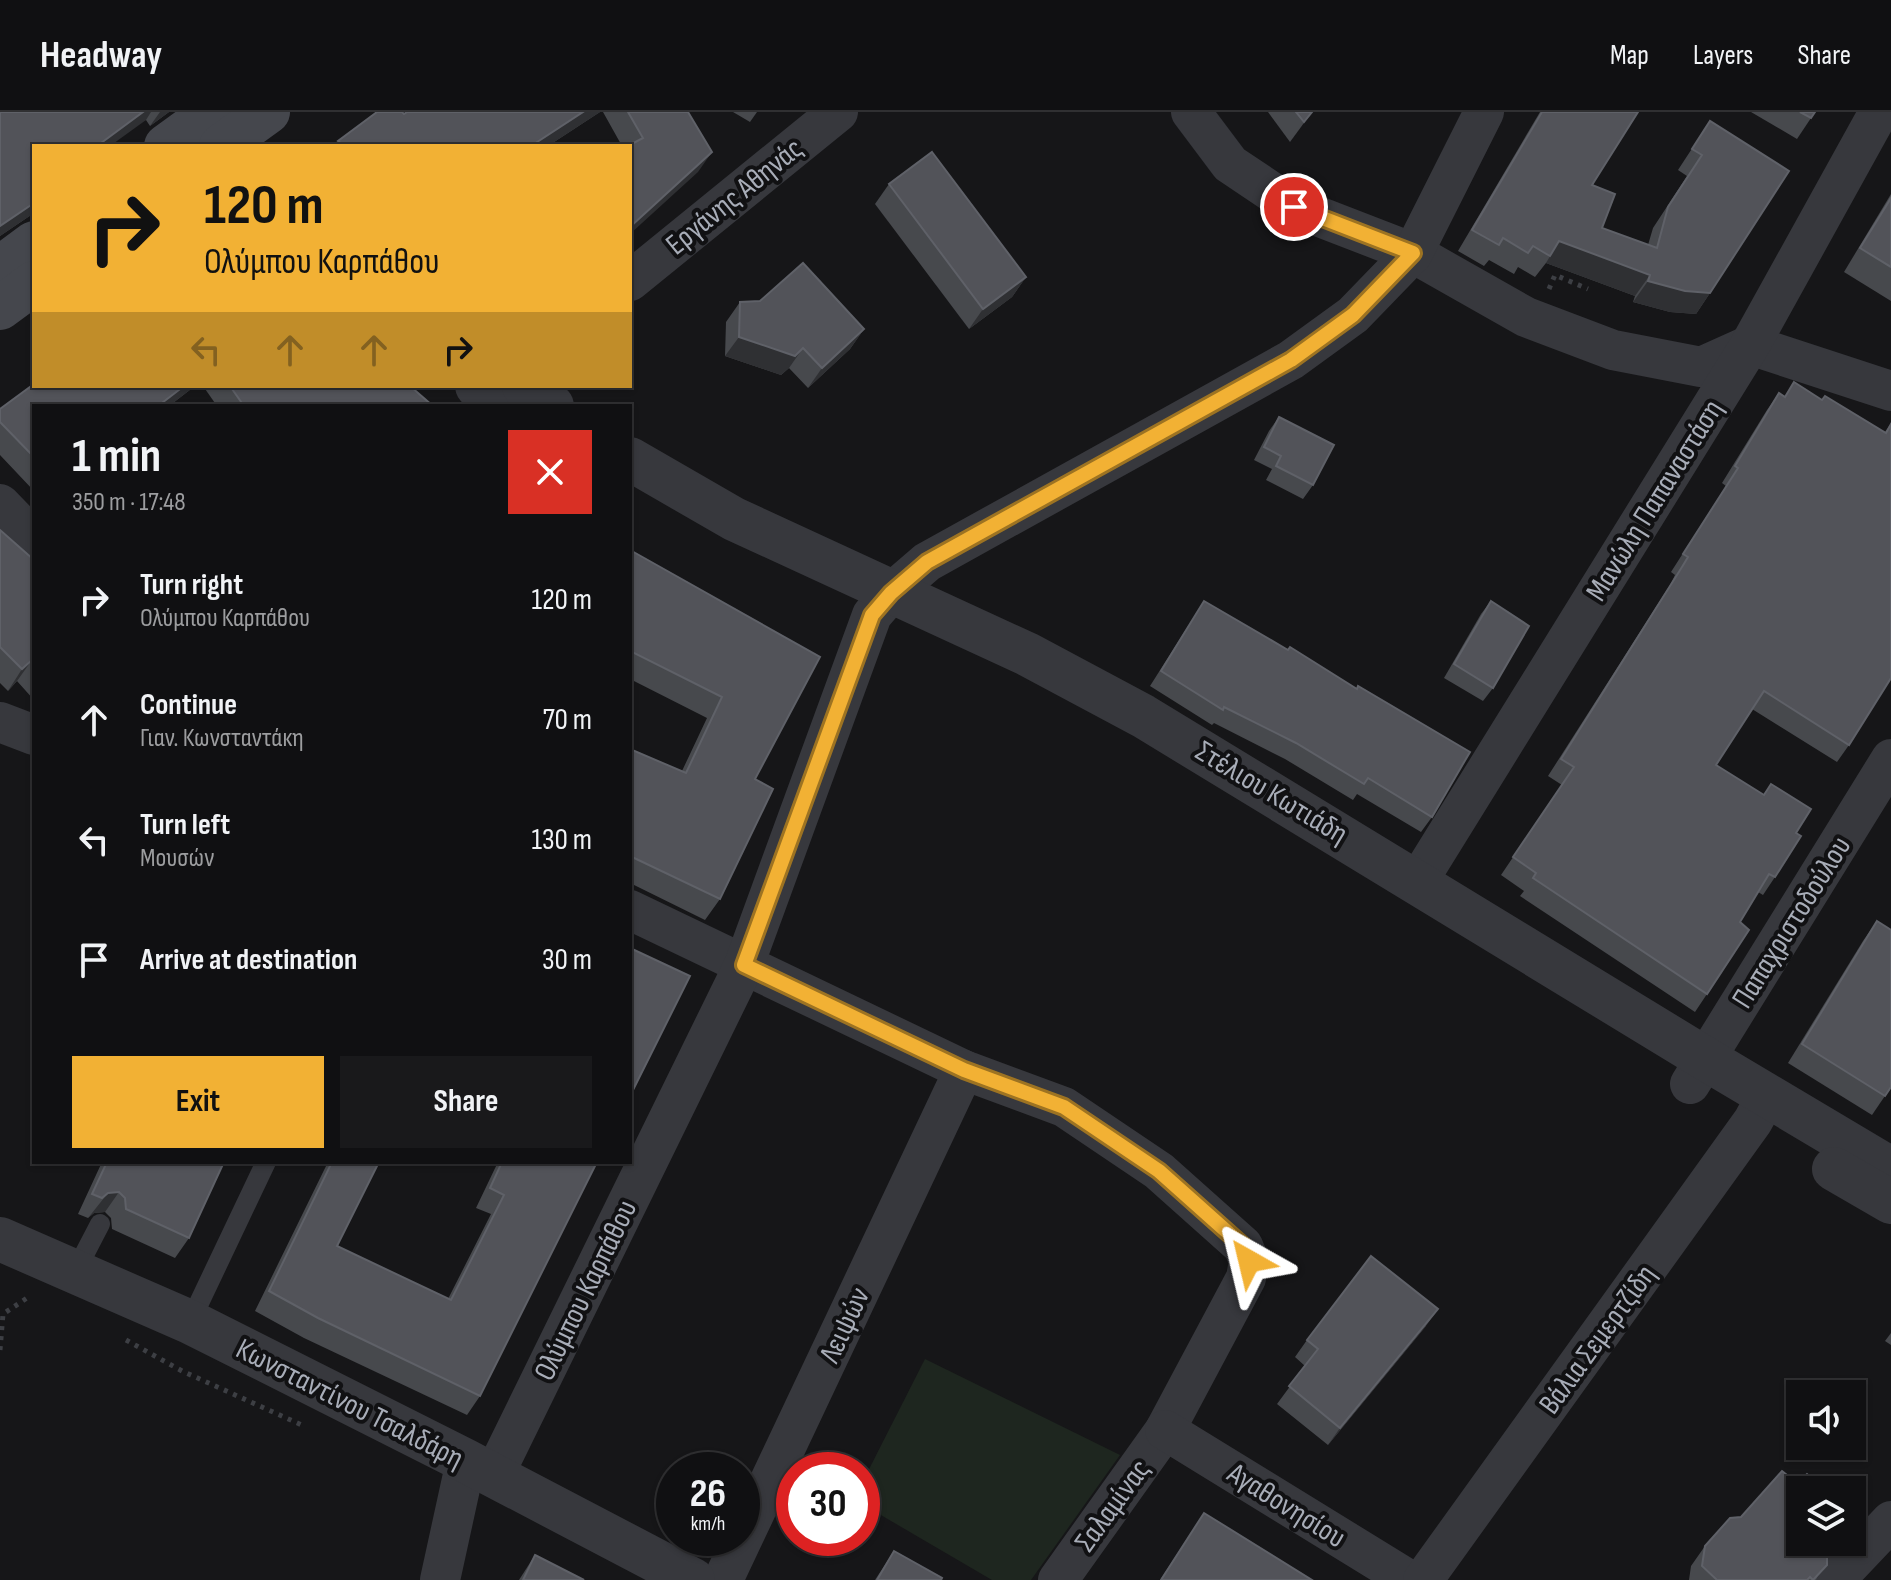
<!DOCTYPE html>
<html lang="en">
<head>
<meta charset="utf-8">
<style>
  body { margin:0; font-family:"Sofia Sans Condensed",sans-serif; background:#19191b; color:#f1f3f6; height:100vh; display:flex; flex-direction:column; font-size:30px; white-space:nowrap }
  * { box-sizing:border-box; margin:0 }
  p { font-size:26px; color:#9c9d9f }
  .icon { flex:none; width:44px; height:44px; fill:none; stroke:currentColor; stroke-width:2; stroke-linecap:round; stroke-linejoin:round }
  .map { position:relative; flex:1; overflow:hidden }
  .details { position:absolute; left:32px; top:292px; width:600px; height:760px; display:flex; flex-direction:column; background:#101012; border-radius:0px; box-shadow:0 2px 6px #0004,0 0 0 2px #303032 }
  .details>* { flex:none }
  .top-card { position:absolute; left:32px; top:32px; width:600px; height:244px; border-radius:0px; box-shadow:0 2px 6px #0004,0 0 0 2px #303032; background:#f2b134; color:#111; overflow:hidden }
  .buttons { position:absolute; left:1786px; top:1268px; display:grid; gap:16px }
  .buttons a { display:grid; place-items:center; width:80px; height:80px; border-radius:0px; background:#101012; box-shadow:0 2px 6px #0004,0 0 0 2px #303032; font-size:40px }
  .speed { position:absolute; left:656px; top:1340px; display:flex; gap:16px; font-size:40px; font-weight:700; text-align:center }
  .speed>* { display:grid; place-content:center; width:104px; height:104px; border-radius:50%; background:#101012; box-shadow:0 2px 6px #0004,0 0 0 2px #303032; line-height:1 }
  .speed small { font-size:20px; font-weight:400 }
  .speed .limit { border:12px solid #d22; background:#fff; color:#111 }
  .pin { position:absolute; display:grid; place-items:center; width:68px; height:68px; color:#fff; margin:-34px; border:4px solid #fff; border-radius:50%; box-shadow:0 2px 8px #0007 }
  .me { position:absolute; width:88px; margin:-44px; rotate:323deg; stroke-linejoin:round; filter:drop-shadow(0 0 6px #0008) }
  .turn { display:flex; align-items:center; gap:28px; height:168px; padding:0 40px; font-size:36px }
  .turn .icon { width:104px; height:104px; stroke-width:2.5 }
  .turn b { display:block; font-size:56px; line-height:68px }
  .lanes { display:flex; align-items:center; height:76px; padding:0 40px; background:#0003; justify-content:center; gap:40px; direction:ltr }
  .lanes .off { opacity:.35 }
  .round { display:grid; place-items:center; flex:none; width:84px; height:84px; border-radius:0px; background:#19191b }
  .head { display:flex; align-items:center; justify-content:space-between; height:136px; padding:0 40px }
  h1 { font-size:48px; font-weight:700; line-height:60px }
  .action { display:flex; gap:16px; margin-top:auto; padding:16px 40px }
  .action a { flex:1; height:92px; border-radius:0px; background:#f2b134; color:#111; font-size:32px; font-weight:700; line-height:92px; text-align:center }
  .action a+a { background:#19191b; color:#f1f3f6 }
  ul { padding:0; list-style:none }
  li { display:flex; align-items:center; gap:24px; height:120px; padding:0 40px }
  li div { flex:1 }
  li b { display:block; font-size:30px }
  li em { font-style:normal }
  header { display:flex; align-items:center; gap:48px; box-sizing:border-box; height:112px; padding:0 40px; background:#101012; border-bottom:2px solid #303032 }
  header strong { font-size:38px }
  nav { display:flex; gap:44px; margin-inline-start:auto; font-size:28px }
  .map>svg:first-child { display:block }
</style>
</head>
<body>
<header>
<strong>Headway</strong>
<nav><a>Map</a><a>Layers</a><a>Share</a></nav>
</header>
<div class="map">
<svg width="1891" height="1468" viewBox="0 0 1891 1468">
  <rect width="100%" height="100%" fill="#161618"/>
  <polygon fill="#1e261f" points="925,1247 1120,1343 1031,1468 992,1468 862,1392 862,1371"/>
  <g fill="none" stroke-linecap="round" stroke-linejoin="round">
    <g stroke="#3d3f44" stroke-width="5" stroke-dasharray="4 6" stroke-linecap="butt">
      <polyline points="1549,177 1555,163 1588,177"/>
      <polyline points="126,1228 182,1259 304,1314"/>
      <polyline points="0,1238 3,1202 30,1184"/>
    </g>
    <g stroke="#37383d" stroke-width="20">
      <polyline points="74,1162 100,1112"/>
      <polyline points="190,1210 266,1050"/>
    </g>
    <g stroke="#37383d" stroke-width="40">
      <polyline points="1191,0 1230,52 1294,95 1413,141 1526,205 1613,238 1701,255 1750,233"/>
      <polyline points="630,169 838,0"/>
      <polyline points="1750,233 1891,279"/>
      <polyline points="0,392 34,427"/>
      <polyline points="0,610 34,623"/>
      <polyline points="1418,769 1750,233 1879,0"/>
      <polyline points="630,798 964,958 1064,995 1159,1059 1243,1134 1249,1149 1246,1166 1165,1318 1058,1468"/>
      <polyline points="1690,972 1891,647"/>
      <polyline points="1165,1318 1409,1468"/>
      <polyline points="494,1363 744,853 872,503 891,481 927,450 1291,248 1353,203 1413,141 1484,0"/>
      <polyline points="440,1468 466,1349"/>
      <polyline points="723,1468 964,958"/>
      <polyline points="1423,1468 1753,1009 1767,983"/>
      <polyline points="1835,1468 1891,1409"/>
    </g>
    <g stroke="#37383d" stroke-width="44">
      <polyline points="477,274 503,294"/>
      <polyline points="524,274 552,294"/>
      <polyline points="630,347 734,407 1027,542 1143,604 1706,947 1891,1057"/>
      <polyline points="1834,1057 1891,1090"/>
      <polyline points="0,1127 190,1210 466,1349 693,1468"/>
    </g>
    <g stroke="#45474d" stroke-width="44">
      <polyline points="166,34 213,0"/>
      <polyline points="221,34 268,0"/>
      <polyline points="0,156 34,131"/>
      <polyline points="0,196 34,171"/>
    </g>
  </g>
  <g fill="#47494d">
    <polygon points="0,0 169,0 150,14 146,8 34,34 34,101 0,124"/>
    <polygon points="407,0 600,0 548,34 335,34 338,29"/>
    <polygon points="603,0 688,0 698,60 630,34 622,34"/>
    <polygon points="733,0 757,0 750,10"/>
    <polygon points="1268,0 1312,0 1290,30"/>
    <polygon points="1540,0 1638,0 1592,73 1602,116 1648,133 1653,116 1687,64 1678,58 1710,9 1710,181 1696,202 1670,200 1633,190 1635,184 1546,151 1535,165 1518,155 1514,162 1489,148 1484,154 1458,139"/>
    <polygon points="1751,0 1815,0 1797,27"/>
    <polygon points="889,72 1026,165 1012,185 969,217 875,92"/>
    <polygon points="1891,82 1891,189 1844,160"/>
    <polygon points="740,190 864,217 850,237 808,276 789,256 781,263 725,244 726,210"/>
    <polygon points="1794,270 1822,288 1885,320 1891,311 1849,633 1837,650 1752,597 1716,653 1763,683 1771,672 1796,721 1775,765 1763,783 1758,780 1740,810 1707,882 1695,900 1520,784 1524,779 1501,763 1562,673 1548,664 1670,473 1675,463 1671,460 1726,374 1722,371 1767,298 1779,281 1785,284"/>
    <polygon points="34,274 195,274 169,294 34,294 34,379 0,343 0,297"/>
    <polygon points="203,274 410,274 433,294 217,294"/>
    <polygon points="1279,305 1313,373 1303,387 1266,368 1272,357 1254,348 1269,319"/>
    <polygon points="0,418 34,448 34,588 17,569 8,579 0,571"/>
    <polygon points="630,438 820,545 755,667 720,787 705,808 630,771 630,637 682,659 707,606 630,567"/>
    <polygon points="1204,489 1432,705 1421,720 1357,682 1353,688 1285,647 1214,611 1212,613 1150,574"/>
    <polygon points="1491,489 1493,576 1483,589 1444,566 1481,502"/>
    <polygon points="1877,809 1891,975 1872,1003 1788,951 1863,829"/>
    <polygon points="102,1050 224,1050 189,1126 175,1146 112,1117 111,1106 105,1100 94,1101 88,1106 78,1102"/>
    <polygon points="328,1050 379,1050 337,1134 448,1187 491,1102 476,1096 498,1050 597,1050 480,1284 467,1303 304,1226 255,1199"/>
    <polygon points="1426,1214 1328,1333 1277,1292 1305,1254 1295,1245 1307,1228"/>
    <polygon points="1891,1221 1891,1233 1885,1229"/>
    <polygon points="1204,1401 1312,1468 1160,1468"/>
    <polygon points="1800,1430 1839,1430 1827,1443 1816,1468 1689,1468 1691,1454 1705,1434"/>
    <polygon points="894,1439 941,1468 875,1468"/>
    <polygon points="535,1443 584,1468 519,1468"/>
  </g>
  <g fill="#2f3033">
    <polygon points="143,0 151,0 146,8 110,34 97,34"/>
    <polygon points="160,0 169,0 150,14"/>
    <polygon points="583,0 600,0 548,34 531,34"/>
    <polygon points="712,40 698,60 630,122 630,115"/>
    <polygon points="34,91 34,101 0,124 0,114"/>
    <polygon points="1559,129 1650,163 1635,184 1546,151"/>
    <polygon points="1026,165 1012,185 969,217 983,197"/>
    <polygon points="1648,169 1710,181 1696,202 1670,200 1633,190"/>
    <polygon points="864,217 850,237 808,276 822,256"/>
    <polygon points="739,225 803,236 789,256 781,263 725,244"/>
    <polygon points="184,274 195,274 169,294 158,294"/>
    <polygon points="32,548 17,569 8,579 22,557"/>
    <polygon points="119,1080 105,1100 94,1101 88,1106 108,1081"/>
    <polygon points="1438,1197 1426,1214 1328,1333 1340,1316"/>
    <polygon points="1835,1430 1839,1430 1818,1453"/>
  </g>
  <g fill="#525359" stroke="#5f6168" stroke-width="2">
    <polygon points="0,0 143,0 97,34 34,34 34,91 0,114"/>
    <polygon points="377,0 402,0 404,2 407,0 583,0 531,34 345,34 338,29"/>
    <polygon points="628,0 688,0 712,40 630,115 630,34 628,34 643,26"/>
    <polygon points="1296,0 1312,0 1304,10"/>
    <polygon points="1542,0 1638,0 1592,73 1615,82 1602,116 1657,136 1668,95 1702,43 1692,37 1710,9 1789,59 1710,181 1685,179 1648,169 1650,163 1559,129 1550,144 1533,134 1528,141 1503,126 1499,133 1472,118"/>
    <polygon points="1800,0 1815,0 1811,6"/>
    <polygon points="932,40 1026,165 983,197 889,72"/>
    <polygon points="1891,86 1891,155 1860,136"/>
    <polygon points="803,151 864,217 822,256 803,236 795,244 739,225 740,190 760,189"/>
    <polygon points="1794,270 1822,288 1825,284 1886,321 1891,312 1891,566 1849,633 1764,579 1716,653 1764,683 1771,672 1811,697 1796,721 1801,724 1775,765 1769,762 1740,810 1749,818 1707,882 1533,766 1536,761 1513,745 1574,655 1561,647 1682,455 1688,445 1683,442 1738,356 1735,354 1779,281 1785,285"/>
    <polygon points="34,272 34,274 184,274 158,294 34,294 34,345 0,310 0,297"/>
    <polygon points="230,274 410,274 433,294 244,294"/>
    <polygon points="1279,305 1334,333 1313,373 1276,354 1281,344 1264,335"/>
    <polygon points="0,418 34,448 34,550 32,548 22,557 0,535"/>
    <polygon points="630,438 820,545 755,667 773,677 720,787 630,744 630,637 686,661 722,585 630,539"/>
    <polygon points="1204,489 1288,538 1290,535 1357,577 1358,574 1470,640 1432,705 1368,666 1364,672 1296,631 1224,595 1223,598 1161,559"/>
    <polygon points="1491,489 1529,514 1493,576 1454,552"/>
    <polygon points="1877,809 1891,818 1891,975 1885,984 1802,932"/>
    <polygon points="630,836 690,864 630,984"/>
    <polygon points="107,1050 224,1050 189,1126 126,1097 125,1086 119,1080 108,1081 102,1086 92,1082"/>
    <polygon points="332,1050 379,1050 337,1134 451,1188 504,1083 490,1076 502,1050 597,1050 480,1284 318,1206 269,1179"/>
    <polygon points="1371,1144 1438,1197 1340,1316 1289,1274 1318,1237 1307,1228"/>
    <polygon points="1782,1359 1797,1371 1807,1362 1825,1378 1800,1378 1800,1430 1835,1430 1827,1442 1827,1453 1813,1468 1810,1465 1807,1468 1717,1468 1702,1454 1705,1434 1730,1406 1741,1405"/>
    <polygon points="1204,1401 1312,1468 1161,1468"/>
    <polygon points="1852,1403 1857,1407 1852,1412"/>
    <polygon points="894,1439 942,1466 941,1468 877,1468"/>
    <polygon points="535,1443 584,1468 523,1468"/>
  </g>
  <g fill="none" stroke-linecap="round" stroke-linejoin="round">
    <defs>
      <polyline id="route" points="1249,1149 1243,1134 1159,1059 1064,995 964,958 744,853 872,503 891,481 927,450 1291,248 1353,203 1413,141 1294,95"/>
    </defs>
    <use href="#route" stroke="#9d7322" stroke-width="20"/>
    <use href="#route" stroke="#f2b134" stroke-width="14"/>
  </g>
  <g text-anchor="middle" stroke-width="8" stroke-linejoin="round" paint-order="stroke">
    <g font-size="30" fill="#a8adb8" stroke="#111113">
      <text transform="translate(734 84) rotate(-39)" y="10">Εργάνης Αθηνάς</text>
      <text transform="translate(1654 388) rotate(-58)" y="10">Μανώλη Παπαναστάση</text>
      <text transform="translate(1272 680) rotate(31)" y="10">Στέλιου Κωτιάδη</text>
      <text transform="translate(1791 810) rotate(-58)" y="10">Παπαχριστοδούλου</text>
      <text transform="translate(585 1178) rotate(-64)" y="10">Ολύμπου Καρπάθου</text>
      <text transform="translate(844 1213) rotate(-65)" y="10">Λειψών</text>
      <text transform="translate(1597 1227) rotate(-54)" y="10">Βάλια Σεμερτζίδη</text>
      <text transform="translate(350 1291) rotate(27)" y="10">Κωνσταντίνου Τσαλδάρη</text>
      <text transform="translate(1112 1393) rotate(-54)" y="10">Σαλαμίνας</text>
      <text transform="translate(1287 1393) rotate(32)" y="10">Αγαθονησίου</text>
    </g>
  </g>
</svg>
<div class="buttons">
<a><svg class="icon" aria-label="sound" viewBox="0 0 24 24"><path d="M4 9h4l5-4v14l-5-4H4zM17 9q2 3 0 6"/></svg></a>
<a><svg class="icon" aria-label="layers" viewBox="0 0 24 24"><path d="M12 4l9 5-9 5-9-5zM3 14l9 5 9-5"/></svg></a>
</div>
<div class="speed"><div>26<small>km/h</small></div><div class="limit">30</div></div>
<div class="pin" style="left:1294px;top:95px;background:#d93025"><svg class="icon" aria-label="arrive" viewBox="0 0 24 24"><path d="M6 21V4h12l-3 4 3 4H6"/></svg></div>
<svg class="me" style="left:1249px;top:1149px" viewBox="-20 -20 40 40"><path d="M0-17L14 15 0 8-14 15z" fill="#f2b134" stroke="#fff" stroke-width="4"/></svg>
<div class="top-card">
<div class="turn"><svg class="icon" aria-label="right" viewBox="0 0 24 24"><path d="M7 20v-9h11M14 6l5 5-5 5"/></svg><div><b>120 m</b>Ολύμπου Καρπάθου</div></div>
<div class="lanes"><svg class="icon off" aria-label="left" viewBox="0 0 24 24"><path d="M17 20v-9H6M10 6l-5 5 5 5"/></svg><svg class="icon off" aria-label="ahead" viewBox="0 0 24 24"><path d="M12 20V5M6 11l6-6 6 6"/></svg><svg class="icon off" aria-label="ahead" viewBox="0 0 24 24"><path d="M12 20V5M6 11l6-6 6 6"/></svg><svg class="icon" aria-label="right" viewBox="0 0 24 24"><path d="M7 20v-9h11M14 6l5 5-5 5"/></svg></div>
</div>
<section class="details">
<div class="head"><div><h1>1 min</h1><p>350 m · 17:48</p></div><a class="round" style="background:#d93025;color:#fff"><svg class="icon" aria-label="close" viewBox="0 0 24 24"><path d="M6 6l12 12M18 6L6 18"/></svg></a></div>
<ul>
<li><svg class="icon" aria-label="right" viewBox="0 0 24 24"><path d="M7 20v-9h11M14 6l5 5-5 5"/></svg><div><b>Turn right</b><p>Ολύμπου Καρπάθου</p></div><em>120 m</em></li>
<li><svg class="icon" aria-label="ahead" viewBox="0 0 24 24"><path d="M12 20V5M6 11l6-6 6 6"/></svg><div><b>Continue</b><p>Γιαν. Κωνσταντάκη</p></div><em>70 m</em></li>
<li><svg class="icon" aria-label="left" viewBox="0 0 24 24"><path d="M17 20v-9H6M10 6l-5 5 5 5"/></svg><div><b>Turn left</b><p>Μουσών</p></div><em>130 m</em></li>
<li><svg class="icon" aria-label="arrive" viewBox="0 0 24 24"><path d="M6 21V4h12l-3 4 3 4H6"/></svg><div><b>Arrive at destination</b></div><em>30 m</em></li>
</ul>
<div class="action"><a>Exit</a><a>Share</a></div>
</section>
</div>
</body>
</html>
